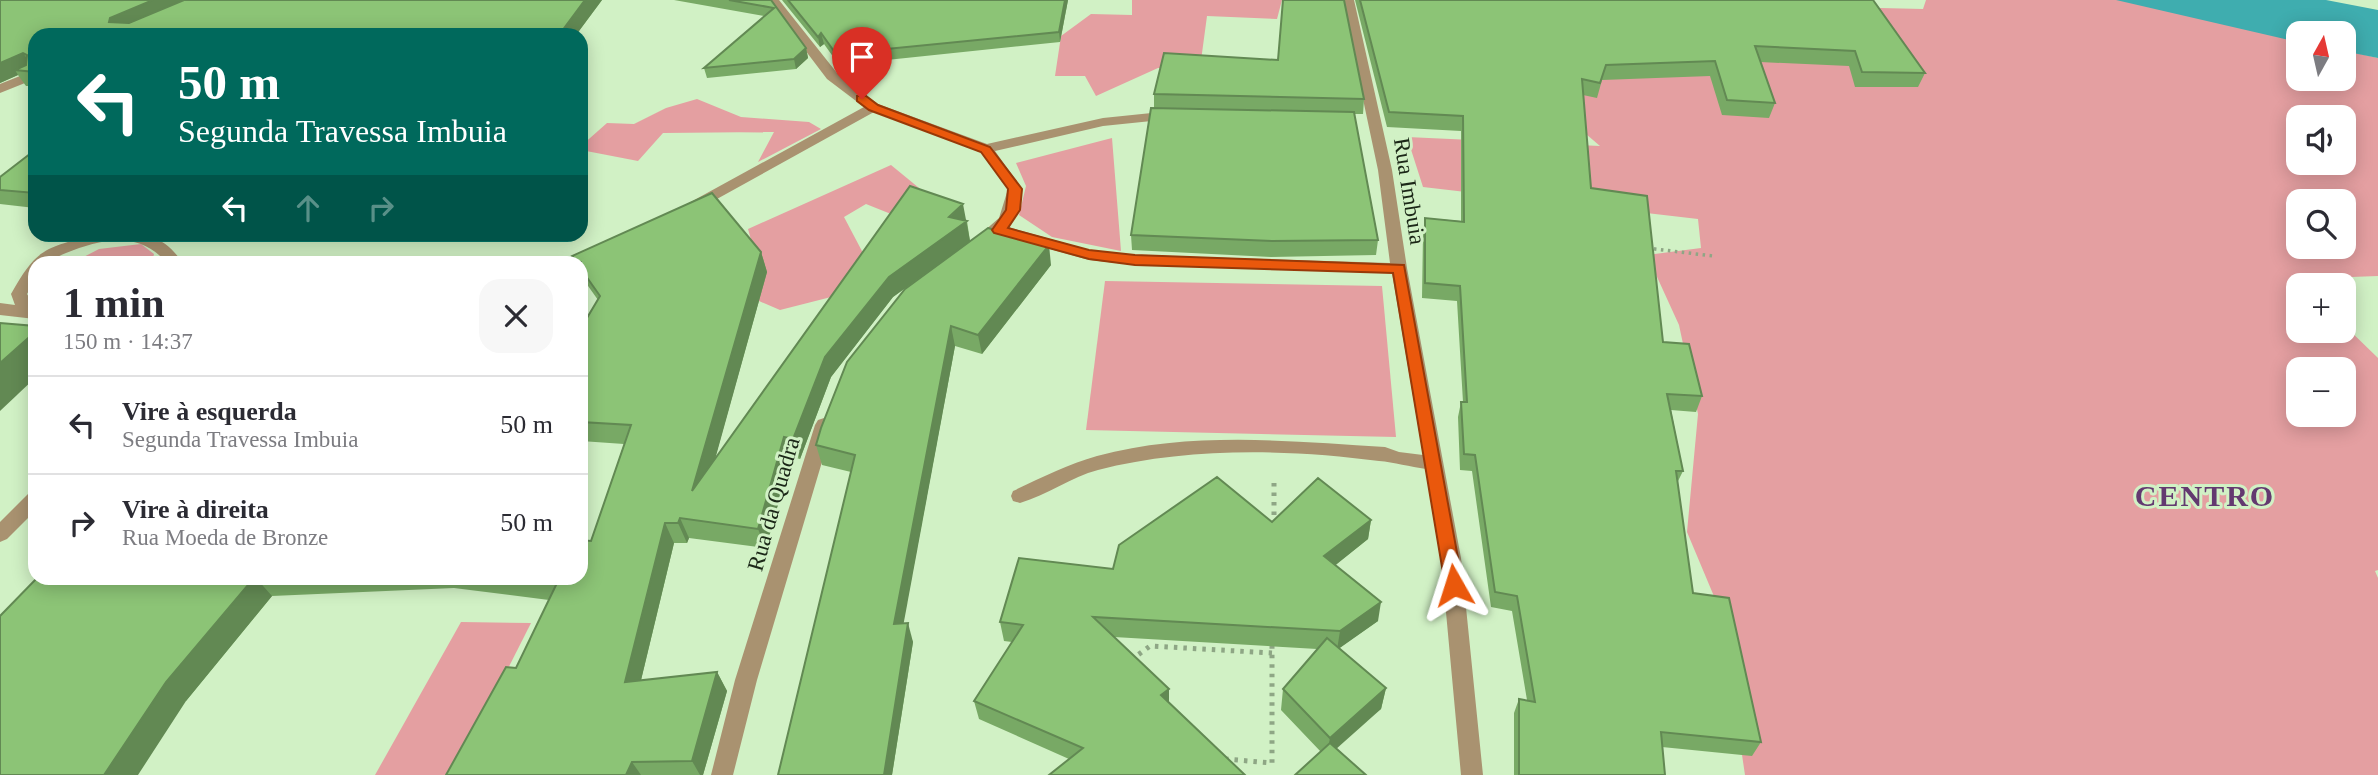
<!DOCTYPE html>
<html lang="pt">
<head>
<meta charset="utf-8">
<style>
  body { margin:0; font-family:Georgia,serif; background:#f7f7f7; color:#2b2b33; height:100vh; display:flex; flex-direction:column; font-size:26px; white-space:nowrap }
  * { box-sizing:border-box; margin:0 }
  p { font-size:23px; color:#7c7c81 }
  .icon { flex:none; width:38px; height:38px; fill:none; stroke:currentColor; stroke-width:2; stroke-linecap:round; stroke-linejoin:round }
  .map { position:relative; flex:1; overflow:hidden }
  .details { position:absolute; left:28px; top:256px; width:560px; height:329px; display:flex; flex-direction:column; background:#fff; border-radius:21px; box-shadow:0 4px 18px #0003 }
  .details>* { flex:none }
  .top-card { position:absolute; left:28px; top:28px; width:560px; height:214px; border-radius:21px; box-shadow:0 4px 18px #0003; background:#00695c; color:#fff; overflow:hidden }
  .needle { width:46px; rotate:8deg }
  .controls { position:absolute; left:2286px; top:21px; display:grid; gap:14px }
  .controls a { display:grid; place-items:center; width:70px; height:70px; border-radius:14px; background:#fff; box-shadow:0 4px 18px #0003; font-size:35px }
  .pin { position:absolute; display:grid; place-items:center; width:60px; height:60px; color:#fff; margin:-72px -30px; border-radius:50% 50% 50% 0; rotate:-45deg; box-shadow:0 0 7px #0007 }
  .pin .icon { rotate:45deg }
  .me { position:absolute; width:77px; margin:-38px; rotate:354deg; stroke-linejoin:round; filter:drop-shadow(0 0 5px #0008) }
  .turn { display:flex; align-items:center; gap:24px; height:147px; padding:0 35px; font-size:32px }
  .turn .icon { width:91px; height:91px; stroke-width:2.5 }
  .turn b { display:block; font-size:49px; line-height:60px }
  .lanes { display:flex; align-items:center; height:66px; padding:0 35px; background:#0003; justify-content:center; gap:35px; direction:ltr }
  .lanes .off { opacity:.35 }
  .round { display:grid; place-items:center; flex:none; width:74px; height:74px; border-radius:21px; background:#f7f7f7 }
  .overview { display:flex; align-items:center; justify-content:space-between; height:119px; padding:0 35px }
  h1 { font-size:42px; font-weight:600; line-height:52px }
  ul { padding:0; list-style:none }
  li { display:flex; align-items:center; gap:21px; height:98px; padding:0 35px; border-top:2px solid #e1e1e2 }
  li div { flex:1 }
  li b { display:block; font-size:26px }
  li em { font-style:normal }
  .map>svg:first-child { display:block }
</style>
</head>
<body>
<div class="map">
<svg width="2378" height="775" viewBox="0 0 2378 775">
  <rect width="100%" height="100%" fill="#d1f1c5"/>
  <g fill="#e49fa1" fill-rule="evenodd">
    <polygon points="1132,0 1282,0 1277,19 1207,16 1200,68 1158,68 1096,96 1085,76 1055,76 1061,36 1091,14 1132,15"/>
    <path d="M1926,0H2121L2298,41V79H2343V50L2378,58V276L2297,279L2303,285H2298V331H2343V324L2378,358V570L2375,571L2378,578V775H1745L1721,613L1687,532L1698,414L1679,325L1647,255L1701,248L1698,219L1423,187L1407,137L1600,146L1537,92L1794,6L1923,9ZM2298,117H2343V163H2298ZM2298,201H2343V247H2298ZM2298,369H2343V415H2298Z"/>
    <polygon points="697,99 741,117 809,122 821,129 758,162 774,132 663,133 638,161 581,150 581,146 607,123 634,124 666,108"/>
    <polygon points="1112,138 1121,251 1052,237 1019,215 1026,186 1016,163"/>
    <polygon points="891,165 930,197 901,218 866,204 844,217 863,253 894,281 780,310 759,301 757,261 748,229"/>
    <polygon points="141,244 154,254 152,262 74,262 99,249"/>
    <polygon points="1105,281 1382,286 1396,437 1086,430"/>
    <polygon points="461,622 531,623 454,775 375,775"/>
  </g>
  <polygon fill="#3fadaf" points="2116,0 2326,0 2378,10 2378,58 2343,51 2343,33 2298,33 2298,42"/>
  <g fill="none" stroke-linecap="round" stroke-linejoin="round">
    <polyline stroke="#8ea685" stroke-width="3.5" stroke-dasharray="2.5 4.5" stroke-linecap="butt" points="1647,248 1713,256"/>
    <g stroke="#8ea685" stroke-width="5" stroke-dasharray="3.5 6" stroke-linecap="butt">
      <polyline points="1274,483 1274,523"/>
      <polyline points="1131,660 1150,646 1272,653"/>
      <polyline points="1225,759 1272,763 1272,641"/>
    </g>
    <g fill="#a99270" fill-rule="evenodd">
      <path d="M767,0H779L837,73L878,104L987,144L1103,118L1171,111L1178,115L1171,119L1103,126L995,151L1022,189L1019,207L1008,227L1089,250L1135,255L1390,263L1378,170L1342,0H1354L1392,170L1407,268L1461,558L1483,775H1461L1441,558L1426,469C1410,467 1394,462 1379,461C1290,449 1186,447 1098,470C1071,477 1047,495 1020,503L1013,501L1011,496L1013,491C1041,478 1068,464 1097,456C1191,431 1289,441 1385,447L1399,452L1423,455L1392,273L1135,265L1089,260L1000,235L987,247H975L973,243L975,239L999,218L1008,189L981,152L874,112L697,210H687L684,207L687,204L864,107L827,79Z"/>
      <polygon points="35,70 35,79 0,93 0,84"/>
      <path d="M96,234C133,234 159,228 182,262H166C138,230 101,239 66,253C54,258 48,262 35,262V280L27,294L35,307V319L0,315V303L15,305L11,294C38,246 45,249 96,234Z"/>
      <polygon points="824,418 830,420 833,425 757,680 733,775 711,775 735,680 815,425 818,420"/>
      <polygon points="35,492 35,511 7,539 0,542 0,522 28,494"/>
    </g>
  </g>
  <g fill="#78a965">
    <polygon points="0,0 602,0 576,35 35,35 35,86 26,86 18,75 0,83"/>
    <polygon points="674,0 771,0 806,48 808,58 796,69 707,78 704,68 764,16"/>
    <polygon points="782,0 1068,0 1060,42 839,65 824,44 820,47"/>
    <polygon points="1355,0 1873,0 1925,73 1918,87 1855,87 1849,66 1760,62 1775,103 1769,118 1722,115 1710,76 1602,80 1597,98 1583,95 1591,188 1663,342 1702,396 1696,412 1671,410 1683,471 1677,483 1693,593 1761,742 1752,756 1662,747 1665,775 1514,775 1514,713 1519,699 1527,700 1512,611 1491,607 1472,471 1460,470 1458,417 1461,402 1463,402 1457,301 1422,298 1423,234 1425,218 1461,221 1461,131 1387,127"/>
    <polygon points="1278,60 1364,99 1363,114 1354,114 1378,240 1376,255 1271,257 1132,250 1131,235 1154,108 1154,94"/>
    <polygon points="35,150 35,208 0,204 0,177"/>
    <polygon points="966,221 967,221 970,241 1051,265 982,354 955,346 903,623 913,642 892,775 851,472 822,465 816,445 959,249 893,297 831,377 800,459 791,457 766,548 689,538 687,543 674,543 641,680 717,672 727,691 703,775 446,775 516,668 549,600 454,588 272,596 186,701 37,578 581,578 591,541 624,444 581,441 581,328 598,300 581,276 581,262 575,262 572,256 761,252 767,272 715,458"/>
    <polygon points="1371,520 1368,539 1335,565 1378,621 1339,648 1386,688 1381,709 1321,752 1281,710 1283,689 1317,649 1114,637 1169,689 1169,703 1069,759 979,719 974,701 1012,642 1004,641 1000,622 1113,569 1272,522"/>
  </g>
  <g fill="#628953">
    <polygon points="153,0 197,0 120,33 109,22 110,18"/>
    <polygon points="585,0 602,0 576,35 559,35"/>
    <polygon points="1065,0 1068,0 1060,42 1059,32"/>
    <polygon points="821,33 824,44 820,47 818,37"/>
    <polygon points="806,48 808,58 796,69 794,59"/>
    <polygon points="23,53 34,68 15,70 18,75 0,83 0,63"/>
    <polygon points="963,204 970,241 893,297 831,377 800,459 793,439 825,357 889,277"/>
    <polygon points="1049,245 1051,265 982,354 978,335"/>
    <polygon points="761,252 767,272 701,510 692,491"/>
    <polygon points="951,326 955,346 900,643 894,624"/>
    <polygon points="35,332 35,378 0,411 0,363"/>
    <polygon points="784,437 791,457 766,548 758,529"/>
    <polygon points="680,518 689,538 687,543 678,523"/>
    <polygon points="1371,520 1368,539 1322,576 1324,556"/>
    <polygon points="665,523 674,543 636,701 625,682"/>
    <polygon points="254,578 256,578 272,596 186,701 138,775 104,775 166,682"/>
    <polygon points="1381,602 1378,621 1337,650 1340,631"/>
    <polygon points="908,623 913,642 892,775 884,775"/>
    <polygon points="717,672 727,691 703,775 700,775 692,761"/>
    <polygon points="1386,688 1381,709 1326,758 1330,738"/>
    <polygon points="1169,689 1169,707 1161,695"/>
    <polygon points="632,762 641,775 626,775"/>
  </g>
  <g fill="#8cc476" stroke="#628953" stroke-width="2">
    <polygon points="0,0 153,0 110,18 109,22 129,23 184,0 585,0 559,35 35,35 35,72 15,70 26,65 27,55 23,53 0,63"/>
    <polygon points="729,0 771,0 806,48 794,59 704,68 774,8"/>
    <polygon points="788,0 1065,0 1059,32 836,54 821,33 818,37"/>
    <polygon points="1283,0 1344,0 1364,99 1154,94 1164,53 1278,60"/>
    <polygon points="1360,0 1873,0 1925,73 1862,72 1855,51 1755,46 1775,103 1727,100 1715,61 1606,65 1600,83 1582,79 1591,188 1647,196 1663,342 1689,344 1702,396 1667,394 1683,471 1676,471 1693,593 1729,598 1761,742 1661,732 1665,775 1519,775 1519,699 1535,702 1517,596 1495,592 1475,455 1464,454 1461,402 1467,402 1460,286 1425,283 1425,218 1464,222 1463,116 1389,112"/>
    <polygon points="1151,108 1354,112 1378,240 1272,241 1131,235"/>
    <polygon points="35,150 35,193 0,190 0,177"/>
    <polygon points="910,186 963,204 949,217 967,221 889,277 825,357 793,439 784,437 758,529 680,518 678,523 665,523 625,682 717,672 692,761 632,762 626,775 446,775 506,667 516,668 557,583 512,578 581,578 581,540 591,541 631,425 581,422 581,328 600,296 581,269 581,262 577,262 572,256 712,193 761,252 692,491"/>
    <polygon points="988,228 1049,245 978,335 951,326 894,624 908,623 884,775 778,775 855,455 816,445 821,428 847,362 905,289"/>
    <polygon points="0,323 35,326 35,332 0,363"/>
    <polygon points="1217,477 1272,522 1318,478 1371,520 1324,556 1381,602 1340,631 1093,617 1169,689 1161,695 1245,775 1049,775 1083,748 974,701 1023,625 1000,622 1019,558 1113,569 1119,545"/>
    <polygon points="37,578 254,578 166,682 104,775 0,775 0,616"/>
    <polygon points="1327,638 1386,688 1330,738 1283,689"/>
    <polygon points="1330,743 1366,775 1295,775"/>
  </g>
  <polygon fill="#ea580c" stroke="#983908" stroke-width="2" points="857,96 866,96 878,105 990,147 1022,189 1020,210 1008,228 1089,250 1135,255 1404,265 1463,585 1460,590 1454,592 1445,585 1393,273 1135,265 1089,259 994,233 992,230 1006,210 1008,189 981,152 869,110 857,101"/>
  <g text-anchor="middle" stroke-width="6" stroke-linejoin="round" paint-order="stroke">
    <g font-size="23" fill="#1b2717" stroke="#d1f1c5">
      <text transform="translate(1410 191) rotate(81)" y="8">Rua Imbuia</text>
      <text transform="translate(773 504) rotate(-74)" y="8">Rua da Quadra</text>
    </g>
    <g font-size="30" font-weight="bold" letter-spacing="2" fill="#633970" stroke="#d1f1c5">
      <text x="2205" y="506">CENTRO</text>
    </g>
  </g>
</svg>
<div class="controls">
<a><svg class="needle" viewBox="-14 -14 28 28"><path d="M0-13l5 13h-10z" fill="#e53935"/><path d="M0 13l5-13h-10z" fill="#7c7c81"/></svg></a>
<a><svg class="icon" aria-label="sound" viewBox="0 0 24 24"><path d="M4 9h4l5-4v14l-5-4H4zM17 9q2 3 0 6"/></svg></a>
<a><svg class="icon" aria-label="search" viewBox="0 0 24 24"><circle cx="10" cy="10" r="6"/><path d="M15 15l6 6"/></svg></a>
<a>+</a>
<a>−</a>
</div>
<div class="pin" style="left:862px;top:99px;background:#d93025"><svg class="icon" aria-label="arrive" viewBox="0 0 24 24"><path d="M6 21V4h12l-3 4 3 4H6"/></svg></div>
<svg class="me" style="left:1454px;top:585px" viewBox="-20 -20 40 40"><path d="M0-17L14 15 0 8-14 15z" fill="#ea580c" stroke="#fff" stroke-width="4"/></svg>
<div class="top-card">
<div class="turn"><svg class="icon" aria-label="left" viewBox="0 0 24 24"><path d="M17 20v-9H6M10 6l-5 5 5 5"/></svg><div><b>50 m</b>Segunda Travessa Imbuia</div></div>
<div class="lanes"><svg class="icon" aria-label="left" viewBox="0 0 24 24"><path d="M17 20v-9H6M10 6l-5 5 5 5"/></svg><svg class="icon off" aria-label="ahead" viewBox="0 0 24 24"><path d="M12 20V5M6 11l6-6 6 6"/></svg><svg class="icon off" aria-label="right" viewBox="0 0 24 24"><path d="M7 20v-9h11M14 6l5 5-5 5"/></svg></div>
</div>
<section class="details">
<div class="overview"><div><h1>1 min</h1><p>150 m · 14:37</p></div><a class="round"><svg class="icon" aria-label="close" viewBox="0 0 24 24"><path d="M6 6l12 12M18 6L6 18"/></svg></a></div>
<ul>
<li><svg class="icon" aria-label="left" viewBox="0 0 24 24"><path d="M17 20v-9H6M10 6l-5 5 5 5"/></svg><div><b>Vire à esquerda</b><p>Segunda Travessa Imbuia</p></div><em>50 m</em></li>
<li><svg class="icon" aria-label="right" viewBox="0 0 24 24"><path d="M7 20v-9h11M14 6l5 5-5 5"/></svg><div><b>Vire à direita</b><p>Rua Moeda de Bronze</p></div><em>50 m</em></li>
</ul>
</section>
</div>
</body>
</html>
